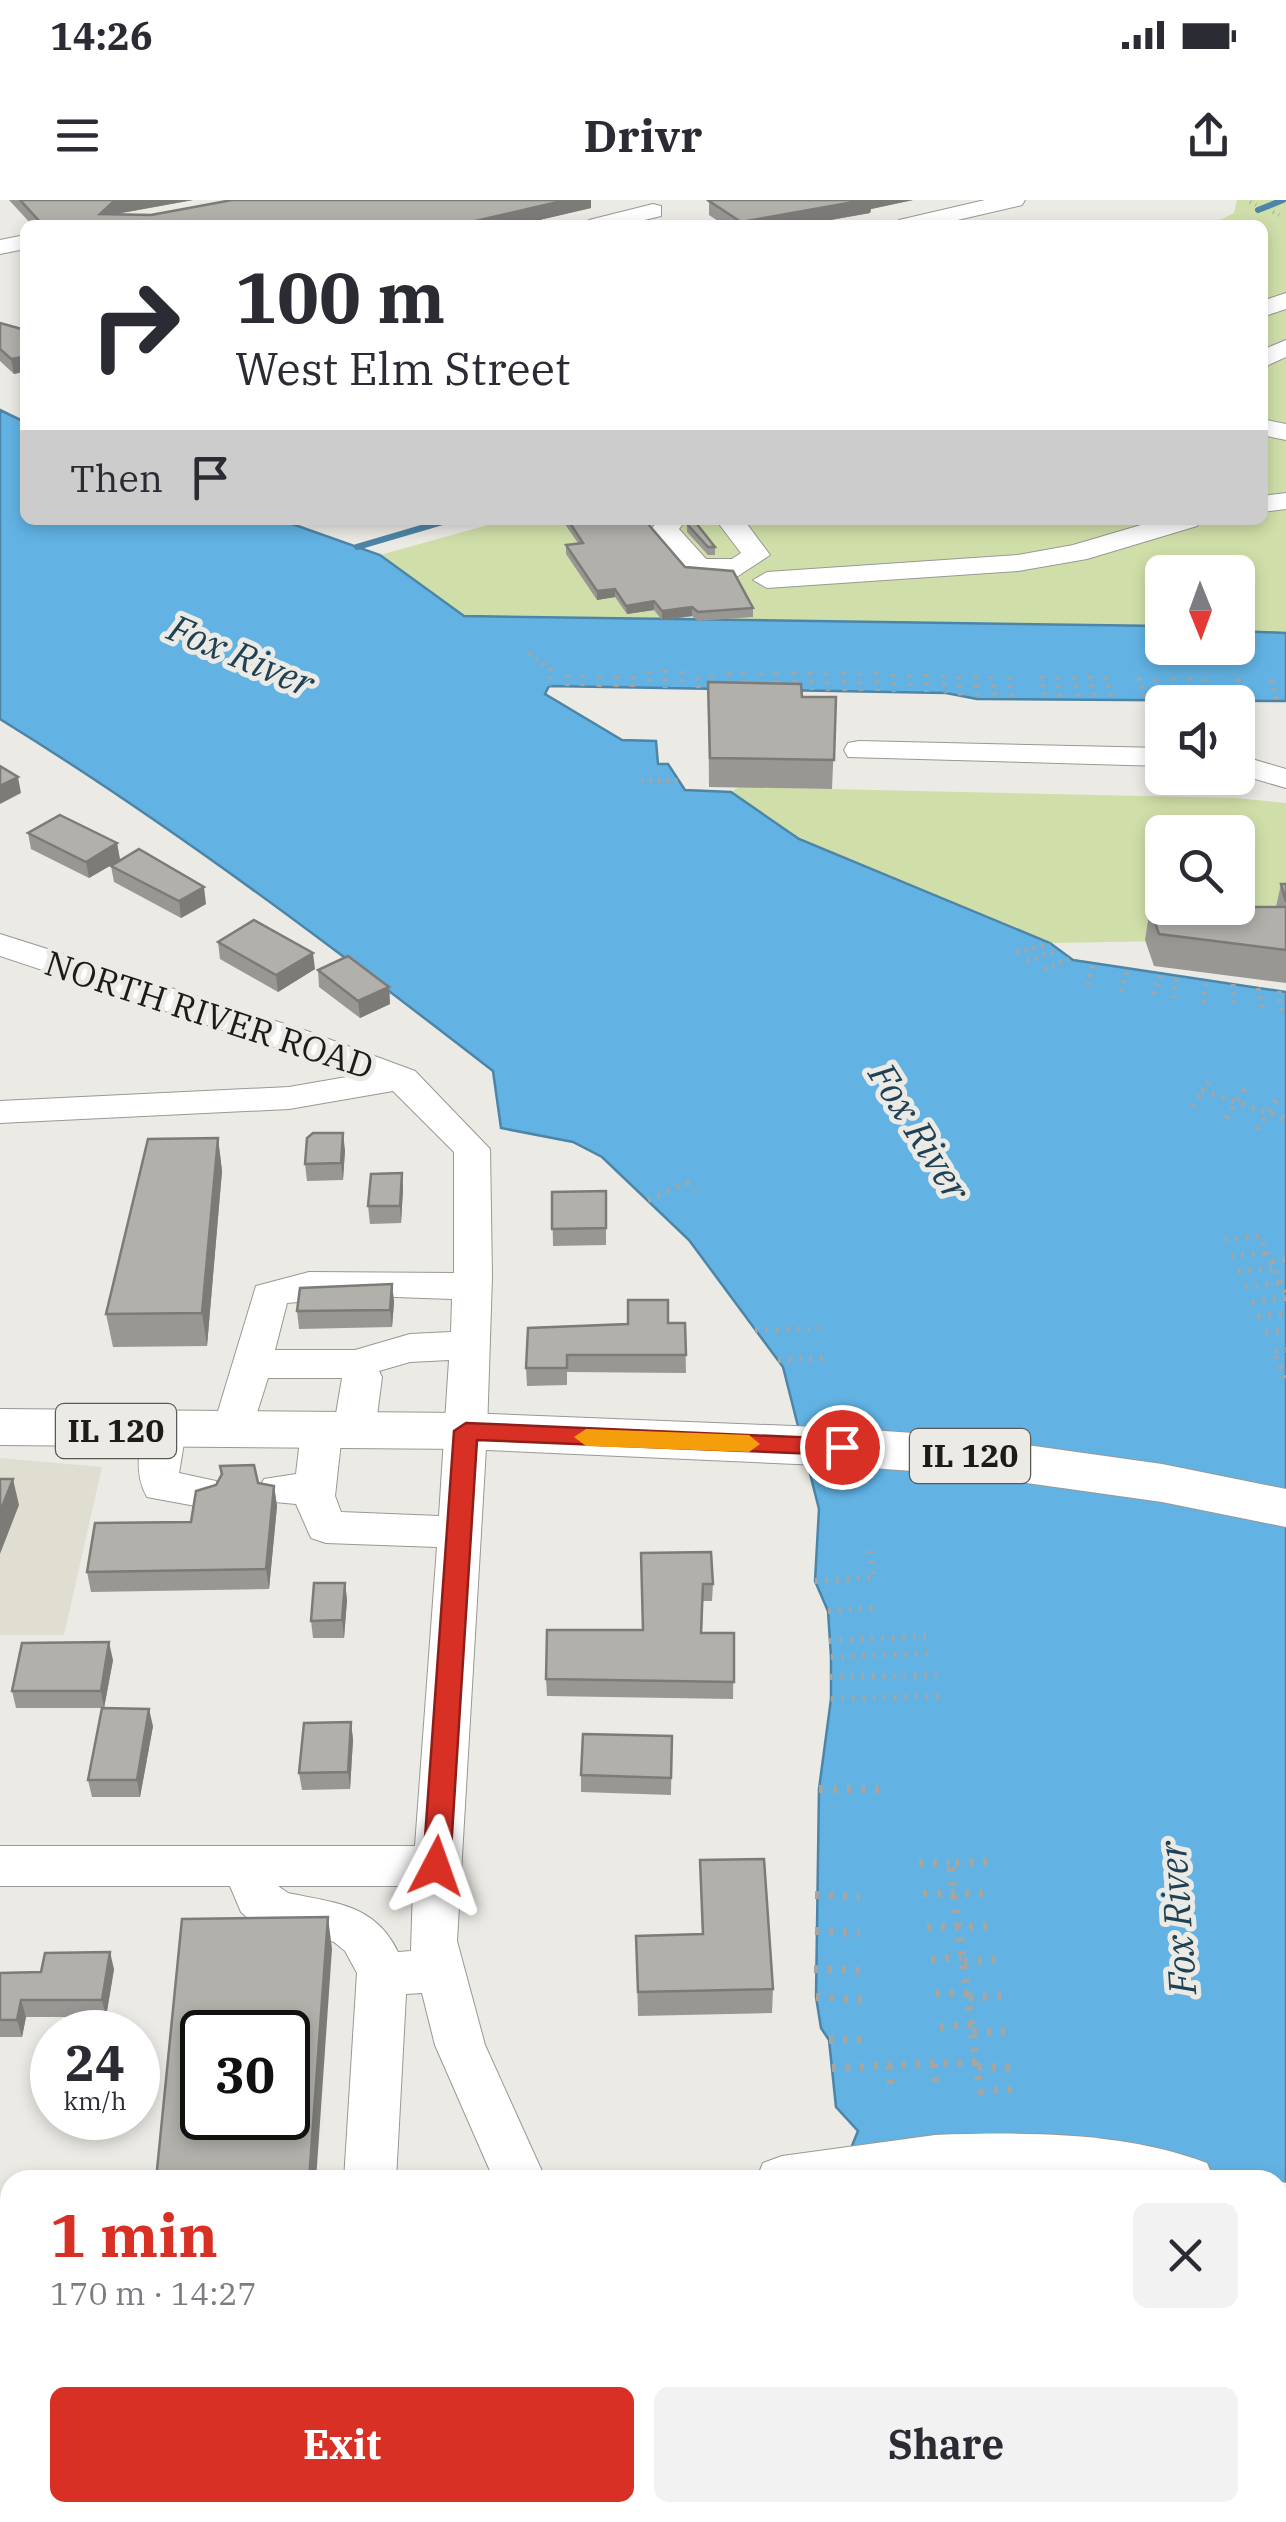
<!DOCTYPE html>
<html lang="en">
<head>
<meta charset="utf-8">
<style>
  body { margin:0; font-family:"IBM Plex Serif",serif; background:#f2f2f3; color:#2b2b33; height:100vh; display:flex; flex-direction:column; font-size:38px; white-space:nowrap }
  * { box-sizing:border-box; margin:0 }
  p { font-size:32px; color:#7c7c81 }
  .icon { flex:none; width:55px; height:55px; fill:none; stroke:currentColor; stroke-width:2; stroke-linecap:round; stroke-linejoin:round }
  .map { position:relative; flex:1; overflow:hidden }
  .details { position:absolute; left:0px; top:1970px; width:1288px; height:352px; display:flex; flex-direction:column; background:#fff; border-radius:30px 30px 0 0; box-shadow:0 5px 15px #0003 }
  .details>* { flex:none }
  .guide { position:absolute; left:20px; top:20px; width:1248px; height:305px; border-radius:15px; box-shadow:0 5px 15px #0003; background:#fff; color:#2b2b33; overflow:hidden }
  .needle { width:65px; rotate:179deg }
  .buttons { position:absolute; left:1145px; top:355px; display:grid; gap:20px }
  .buttons a { display:grid; place-items:center; width:110px; height:110px; border-radius:15px; background:#fff; box-shadow:0 5px 15px #0003; font-size:50px }
  .speed { position:absolute; left:30px; top:1810px; display:flex; gap:20px; font-size:50px; font-weight:700; text-align:center }
  .speed>* { display:grid; place-content:center; width:130px; height:130px; border-radius:50%; background:#fff; box-shadow:0 5px 15px #0003; line-height:1 }
  .speed small { font-size:25px; font-weight:400 }
  .speed .limit { border:5px solid #111; border-radius:15px; background:#fff; color:#111 }
  .pin { position:absolute; display:grid; place-items:center; width:85px; height:85px; color:#fff; margin:-42px; border:5px solid #fff; border-radius:50%; box-shadow:0 2px 10px #0007 }
  .me { position:absolute; width:110px; margin:-55px; rotate:4deg; stroke-linejoin:round; filter:drop-shadow(0 0 8px #0008) }
  .turn { display:flex; align-items:center; gap:35px; height:210px; padding:0 50px; font-size:45px }
  .turn .icon { width:130px; height:130px; stroke-width:2.5 }
  .turn b { display:block; font-size:70px; line-height:85px }
  .then { display:flex; align-items:center; height:95px; padding:0 50px; background:#0003; gap:20px; font-size:38px }
  .round { display:grid; place-items:center; flex:none; width:105px; height:105px; border-radius:15px; background:#f2f2f3 }
  .head { display:flex; align-items:center; justify-content:space-between; height:170px; padding:0 50px }
  h1 { font-size:60px; font-weight:700; line-height:75px; color:#d93025 }
  .button { display:flex; gap:20px; margin-top:auto; padding:20px 50px }
  .button a { flex:1; height:115px; border-radius:15px; background:#d93025; color:#fff; font-size:40px; font-weight:700; line-height:115px; text-align:center }
  .button a+a { background:#f2f2f3; color:#2b2b33 }
  .status { display:flex; justify-content:space-between; align-items:center; height:70px; padding:0 50px; background:#fff; direction:ltr }
  .status svg { height:28px; fill:currentColor }
  header { display:flex; justify-content:space-between; align-items:center; height:130px; padding:0 50px; background:#fff; font-size:45px; font-weight:700 }
  .map>svg:first-child { display:block }
</style>
</head>
<body>
<div class="status"><b>14:26</b><svg viewBox="0 0 49 12"><path d="M0 12V9h3v3zM5 12V6h3v6zM10 12V3h3v9zM15 12V0h3v12zM26 1h20v11H26zM47 4h2v5h-2z"/></svg></div>
<header><svg class="icon" aria-label="menu" viewBox="0 0 24 24"><path d="M4 6h16M4 12h16M4 18h16"/></svg>Drivr<svg class="icon" aria-label="share" viewBox="0 0 24 24"><path d="M12 15V3M7 8l5-5 5 5M5 13v7h14v-7"/></svg></header>
<div class="map">
<svg width="1286" height="2322" viewBox="0 0 1286 2322">
  <rect width="100%" height="100%" fill="#eceae5"/>
  <polygon fill="#e0ddd1" points="0,1258 102,1267 64,1435 0,1435"/>
  <g fill="#d0dfa9" fill-rule="evenodd">
    <polygon points="1237,0 1286,0 1286,433 1238,431 1238,372 1162,372 1162,426 464,416 380,355 506,320 1262,320 1262,25 1210,25 1234,13"/>
    <path d="M739,587L1236,598L1286,603V708L1229,740L1050,743L799,639L731,592ZM1162,632H1238V708H1162Z"/>
  </g>
  <path fill="#62b3e4" stroke="#4d85a7" stroke-width="2.5" d="M0,210L25,222V320H281L380,355L464,416L1162,426V448H1238V431L1286,433V501L977,499L946,493L549,486L545,494L622,540L656,541L658,564H668L685,590L731,592L799,639L1050,743L1073,760L1286,792V2322H700L702,2312H1278V1980H838L858,1931L836,1907L829,1840L821,1828L816,1797L819,1589L831,1499V1457L828,1411L815,1381L819,1309L783,1167L689,1040L602,957L573,942L501,928L493,871C333,747 173,626 0,519Z"/>
  <g fill="none" stroke-linecap="round" stroke-linejoin="round">
    <g stroke="#4d85a7" stroke-width="6">
      <polyline points="1258,10 1283,0"/>
      <polyline points="357,347 449,320"/>
    </g>
    <defs>
      <g id="minor">
        <polygon points="985,0 1025,0 1022,5 936,25 896,25 899,20"/>
        <polygon points="653,4 661,6 661,16 624,25 586,25 589,20"/>
        <polygon points="25,35 25,49 0,54 0,40"/>
        <polygon points="1286,93 1286,109 1262,117 1262,101"/>
        <polygon points="1286,140 1286,157 1262,168 1262,150"/>
        <polygon points="1262,219 1286,224 1286,240 1262,235"/>
        <polygon points="1286,293 1286,309 1262,312 1262,296"/>
        <polygon points="658,320 686,320 679,329 706,359 732,359 741,353 716,320 744,320 770,355 738,376 688,373 651,330"/>
        <polygon points="1158,320 1201,320 1197,326 1087,359 1018,371 767,388 753,380 767,372 1018,355 1073,345"/>
        <polygon points="859,541 1162,548 1162,566 848,557 844,550 848,543"/>
        <polygon points="1238,555 1286,569 1286,588 1238,574"/>
        <path d="M0,734L307,831L415,871L490,949L492,1077L487,1231L457,1741L485,1845L546,1980H494L435,1845L422,1793L406,1794L396,1980H344L357,1773L345,1751L334,1742L250,1720L241,1712L230,1686H0V1646H415L437,1347L326,1343L311,1338L296,1304L264,1301L258,1290L264,1279L296,1274L301,1231L307,1221L322,1216L335,1220L342,1178H268L248,1241L233,1246L218,1241L212,1231L256,1086L309,1072L454,1073V952L393,891L289,909L0,923V901L289,887L358,875L0,756ZM367,1096L452,1099L451,1132L410,1134L355,1150H275L287,1103ZM449,1160L439,1316L341,1312L335,1296L341,1242L354,1246L369,1241L375,1231L382,1177L379,1171L410,1162ZM278,1686H413L411,1751L398,1752C375,1704 335,1703 288,1693Z"/>
        <path d="M165,1216L180,1221L186,1231L179,1273L216,1281L222,1292L216,1303L201,1307L147,1297C134,1274 137,1244 150,1221Z"/>
        <path d="M935,1935C1024,1932 1123,1931 1207,1963L1214,1980H756L763,1963L782,1956Z"/>
        <polygon points="1278,1981 1286,1983 1286,2031 1278,2029"/>
        <rect x="0" y="2224" width="10" height="56"/>
        <rect x="542" y="2312" width="58" height="10"/>
      </g>
      <polygon id="major" points="0,1209 466,1213 842,1228 970,1237 1162,1264 1286,1289 1286,1327 1162,1302 970,1275 842,1266 466,1249 0,1245"/>
    </defs>
    <use href="#minor" stroke="#999893" stroke-width="2"/>
    <use href="#major" stroke="#999893" stroke-width="2"/>
    <g stroke="#a6a5a1" stroke-width="4" stroke-dasharray="1 5" stroke-linecap="butt">
      <polyline points="1250,2 1256,5"/>
      <polyline points="1273,12 1279,15"/>
    </g>
    <g stroke="#a6a5a1" stroke-width="5" stroke-dasharray="2.5 6" stroke-linecap="butt">
      <polyline points="529,453 550,469 549,486"/>
      <polyline points="665,470 665,488"/>
      <polyline points="649,471 649,488"/>
      <polyline points="682,471 682,488"/>
      <polyline points="729,472 730,488"/>
      <polyline points="743,472 745,488"/>
      <polyline points="776,472 777,489"/>
      <polyline points="794,472 795,489"/>
      <polyline points="810,472 812,490"/>
      <polyline points="843,472 845,491"/>
      <polyline points="876,472 878,491"/>
      <polyline points="761,473 762,488"/>
      <polyline points="826,473 828,491"/>
      <polyline points="859,473 861,491"/>
      <polyline points="893,474 894,492"/>
      <polyline points="926,474 927,492"/>
      <polyline points="909,475 911,492"/>
      <polyline points="943,475 946,493"/>
      <polyline points="959,476 961,498"/>
      <polyline points="976,476 977,499"/>
      <polyline points="991,476 996,499"/>
      <polyline points="1041,476 1046,500"/>
      <polyline points="1090,476 1095,501"/>
      <polyline points="1009,477 1012,499"/>
      <polyline points="1057,477 1061,500"/>
      <polyline points="1074,477 1079,500"/>
      <polyline points="1106,477 1113,501"/>
      <polyline points="1139,478 1145,501"/>
      <polyline points="1173,478 1177,501"/>
      <polyline points="1189,478 1194,501"/>
      <polyline points="1155,479 1161,501"/>
      <polyline points="1205,479 1210,501"/>
      <polyline points="1238,479 1244,501"/>
      <polyline points="1272,480 1277,501"/>
      <polyline points="567,486 569,470"/>
      <polyline points="582,486 584,470"/>
      <polyline points="599,487 600,471"/>
      <polyline points="616,487 617,471"/>
      <polyline points="632,487 634,471"/>
      <polyline points="711,487 712,471"/>
      <polyline points="698,488 699,471"/>
      <polyline points="641,580 679,581"/>
      <polyline points="1016,752 1050,745"/>
      <polyline points="1027,761 1055,751"/>
      <polyline points="1044,769 1069,759"/>
      <polyline points="1233,784 1234,803"/>
      <polyline points="1088,785 1093,763"/>
      <polyline points="1258,788 1263,811"/>
      <polyline points="1121,791 1128,768"/>
      <polyline points="1279,791 1282,814"/>
      <polyline points="1154,794 1161,773"/>
      <polyline points="1173,798 1177,776"/>
      <polyline points="1204,803 1206,780"/>
      <polyline points="1202,891 1212,877"/>
      <polyline points="1243,891 1246,887"/>
    </g>
    <g stroke="#a6a5a1" stroke-width="6" stroke-dasharray="2.5 8" stroke-linecap="butt">
      <polyline points="1202,891 1286,919"/>
      <polyline points="1192,906 1204,889"/>
      <polyline points="1226,918 1245,889"/>
      <polyline points="1257,929 1277,899"/>
      <polyline points="648,1000 687,983 696,990"/>
      <polyline points="1225,1039 1260,1036 1286,1095"/>
      <polyline points="1231,1056 1268,1053"/>
      <polyline points="1272,1061 1286,1059"/>
      <polyline points="1238,1071 1274,1068"/>
      <polyline points="1245,1086 1281,1083"/>
      <polyline points="1252,1102 1286,1098"/>
      <polyline points="1258,1116 1286,1114"/>
      <polyline points="755,1130 819,1129"/>
      <polyline points="1266,1133 1286,1130"/>
      <polyline points="778,1160 829,1158"/>
      <polyline points="1285,1178 1273,1151 1286,1150"/>
      <polyline points="815,1381 874,1378 869,1347"/>
      <polyline points="828,1411 874,1408"/>
      <polyline points="829,1441 931,1436"/>
      <polyline points="831,1457 931,1453"/>
      <polyline points="830,1477 939,1475"/>
      <polyline points="831,1499 941,1496"/>
    </g>
    <g stroke="#a6a5a1" stroke-width="8" stroke-dasharray="4 10" stroke-linecap="butt">
      <polyline points="819,1589 886,1589"/>
      <polyline points="919,1663 950,1663"/>
      <polyline points="923,1694 992,1693"/>
      <polyline points="815,1695 860,1697"/>
      <polyline points="927,1727 997,1726"/>
      <polyline points="815,1731 860,1733"/>
      <polyline points="931,1759 962,1757"/>
      <polyline points="964,1761 1002,1760"/>
      <polyline points="814,1769 867,1771"/>
      <polyline points="936,1793 968,1793"/>
      <polyline points="816,1797 865,1800"/>
      <polyline points="969,1797 1009,1796"/>
      <polyline points="940,1827 972,1825"/>
      <polyline points="973,1832 1014,1831"/>
      <polyline points="829,1840 866,1840"/>
      <polyline points="976,1862 981,1891 1021,1889"/>
      <polyline points="934,1864 936,1892"/>
      <polyline points="889,1866 892,1893"/>
      <polyline points="978,1867 1019,1867"/>
      <polyline points="832,1868 976,1862 950,1663 988,1662"/>
      <polyline points="786,2312 796,2322"/>
      <polyline points="867,2312 887,2320"/>
      <polyline points="822,2322 826,2312"/>
    </g>
    <use href="#minor" fill="#fff" fill-rule="evenodd"/>
    <use href="#major" fill="#fff" fill-rule="evenodd"/>
  </g>
  <g fill="#989793">
    <polygon points="9,0 193,0 117,14 151,15 232,0 591,0 591,8 518,25 32,25"/>
    <polygon points="713,0 913,0 871,9 870,13 802,25 724,25 709,15 709,1"/>
    <polygon points="0,123 25,130 25,172 14,174 0,161"/>
    <polygon points="562,320 650,320 650,326 685,367 753,408 753,417 698,421 692,416 662,420 654,410 627,414 615,397 597,400 566,354 566,345 578,343"/>
    <polygon points="687,324 715,347 715,355 708,355 687,332"/>
    <polygon points="708,482 802,497 836,497 832,589 709,587"/>
    <polygon points="28,633 117,643 120,660 89,678 31,649"/>
    <polygon points="111,666 206,704 181,718 114,682"/>
    <polygon points="1281,684 1286,684 1286,783 1154,766 1145,740 1150,708 1276,707"/>
    <polygon points="218,742 315,769 278,792 220,759"/>
    <polygon points="318,770 389,787 390,804 360,818 319,787"/>
    <polygon points="218,938 222,971 207,1146 113,1147 106,1114"/>
    <polygon points="345,950 343,980 307,981 305,964"/>
    <polygon points="402,973 403,990 401,1023 370,1024 368,1006"/>
    <polygon points="606,991 606,1045 553,1046 552,992"/>
    <polygon points="392,1084 394,1102 392,1127 299,1129 297,1111"/>
    <polygon points="668,1123 685,1123 686,1173 567,1172 567,1185 527,1186 526,1168"/>
    <polygon points="220,1266 258,1283 274,1286 277,1306 269,1389 91,1392 87,1372 191,1322 221,1276"/>
    <polygon points="641,1353 713,1384 712,1401 703,1401 702,1433 734,1433 733,1499 547,1496 546,1479 643,1430"/>
    <polygon points="345,1383 347,1400 344,1438 313,1438 311,1421"/>
    <polygon points="113,1460 104,1508 16,1508 12,1491"/>
    <polygon points="351,1522 353,1540 350,1589 302,1590 299,1573"/>
    <polygon points="153,1526 140,1597 92,1597 88,1580"/>
    <polygon points="672,1536 671,1595 581,1592 581,1575"/>
    <polygon points="700,1660 773,1789 772,1813 638,1816 636,1736 702,1734"/>
    <polygon points="114,1769 106,1817 26,1817 22,1837 0,1837 0,1773"/>
    <polygon points="0,2050 10,2050 10,2125 0,2126"/>
  </g>
  <g fill="#7c7b78">
    <polygon points="117,0 193,0 115,14 100,14 114,1"/>
    <polygon points="566,0 591,0 591,8 518,25 458,25"/>
    <polygon points="865,0 913,0 871,9 870,13 802,25 741,25 741,22"/>
    <polygon points="22,157 24,171 14,174 11,159"/>
    <polygon points="615,389 615,397 597,400 597,391"/>
    <polygon points="654,401 654,410 627,414 626,406"/>
    <polygon points="692,407 692,416 662,420 662,411"/>
    <polygon points="18,577 21,593 0,604 0,586"/>
    <polygon points="117,643 120,660 89,678 86,662"/>
    <polygon points="204,687 206,704 181,718 179,701"/>
    <polygon points="313,753 315,769 278,792 276,775"/>
    <polygon points="389,787 390,804 360,818 358,801"/>
    <polygon points="343,933 345,950 343,980 341,963"/>
    <polygon points="218,938 222,971 207,1146 202,1113"/>
    <polygon points="402,973 403,990 401,1023 400,1006"/>
    <polygon points="392,1084 394,1102 392,1127 390,1110"/>
    <polygon points="13,1279 19,1305 0,1354 0,1312"/>
    <polygon points="274,1286 277,1306 269,1389 266,1369"/>
    <polygon points="345,1383 347,1400 344,1438 342,1420"/>
    <polygon points="109,1442 113,1460 104,1508 101,1491"/>
    <polygon points="149,1509 153,1526 140,1597 137,1580"/>
    <polygon points="351,1522 353,1540 350,1589 348,1572"/>
    <polygon points="328,1717 332,1749 316,1980 309,1980"/>
    <polygon points="110,1752 114,1769 106,1817 102,1800"/>
    <polygon points="21,1800 26,1817 22,1837 17,1820"/>
    <polygon points="404,2312 410,2312 409,2322 404,2322"/>
  </g>
  <g fill="#b1b0ab" stroke="#7c7b78" stroke-width="2.5" fill-rule="evenodd">
    <polygon points="20,0 117,0 114,1 100,14 151,15 232,0 566,0 458,25 43,25"/>
    <polygon points="713,0 865,0 741,22 709,1"/>
    <polygon points="0,123 25,130 25,159 22,157 11,159 0,149"/>
    <polygon points="568,320 649,320 648,324 685,367 733,371 753,408 698,412 692,407 662,411 654,401 626,406 615,389 597,391 566,345 583,343"/>
    <polygon points="696,323 715,347 708,347 687,324"/>
    <polygon points="708,482 801,484 802,497 836,497 834,560 710,558"/>
    <polygon points="0,566 18,577 0,586"/>
    <polygon points="60,615 117,643 86,662 28,633"/>
    <polygon points="139,649 204,687 179,701 111,666"/>
    <polygon points="1281,684 1286,684 1286,702"/>
    <polygon points="1238,707 1286,707 1286,750 1159,734 1150,708"/>
    <polygon points="254,720 313,753 276,775 218,742"/>
    <polygon points="348,756 389,787 358,801 318,770"/>
    <polygon points="313,933 343,933 341,963 305,964 307,938"/>
    <polygon points="218,938 202,1113 106,1114 148,939"/>
    <polygon points="402,973 400,1006 368,1006 371,974"/>
    <polygon points="606,991 606,1028 552,1029 552,992"/>
    <polygon points="392,1084 390,1110 297,1111 300,1088"/>
    <polygon points="628,1100 668,1100 668,1123 685,1123 686,1155 567,1155 567,1168 526,1168 528,1128 628,1124"/>
    <polygon points="254,1265 258,1283 274,1286 266,1369 87,1372 95,1323 191,1322 196,1291 216,1285 222,1274 220,1266"/>
    <polygon points="0,1279 13,1279 0,1312"/>
    <polygon points="711,1352 713,1384 703,1384 701,1433 734,1433 734,1482 546,1479 547,1430 643,1430 641,1353"/>
    <polygon points="314,1383 345,1383 342,1420 311,1421"/>
    <polygon points="109,1442 101,1491 12,1491 22,1443"/>
    <polygon points="102,1508 149,1509 137,1580 88,1580"/>
    <polygon points="351,1522 348,1572 299,1573 304,1523"/>
    <polygon points="583,1534 672,1536 671,1578 581,1575"/>
    <polygon points="764,1659 773,1789 638,1792 636,1736 703,1734 700,1660"/>
    <path d="M328,1717L309,1980H156L182,1719ZM202,1832H288V1918H202Z"/>
    <polygon points="110,1752 102,1800 21,1800 17,1820 0,1820 0,1773 41,1772 45,1753"/>
    <rect x="0" y="2050" width="10" height="56"/>
    <polygon points="45,2312 404,2312 404,2322 44,2322"/>
  </g>
  <polygon fill="#d93025" stroke="#8d1f18" stroke-width="2.5" points="466,1223 842,1239 854,1247 842,1255 477,1240 450,1666 446,1674 427,1674 423,1666 454,1231"/>
  <polygon fill="#f59e0b" points="586,1229 749,1235 760,1244 749,1252 586,1246 574,1237"/>
  <g text-anchor="middle" stroke-width="10" stroke-linejoin="round" paint-order="stroke">
    <g fill="#eceae5" stroke="#5a5956" stroke-width="2.5">
      <rect x="56" y="1204" width="120" height="54" rx="8"/>
      <rect x="910" y="1229" width="120" height="54" rx="8"/>
    </g>
    <g font-size="32" font-weight="bold" fill="#1b1b19">
      <text x="116" y="1242">IL 120</text>
      <text x="970" y="1267">IL 120</text>
    </g>
    <g font-size="35" fill="#1b1b19" stroke="#eceae5">
      <text transform="translate(209 815) rotate(18)" y="12">NORTH RIVER ROAD</text>
    </g>
    <g font-size="38" font-style="italic" fill="#1e4156" stroke="#eceae5">
      <text transform="translate(241 456) rotate(23)" y="13">Fox River</text>
      <text transform="translate(919 932) rotate(58)" y="13">Fox River</text>
      <text transform="translate(1178 1718) rotate(-94)" y="13">Fox River</text>
    </g>
  </g>
</svg>
<div class="buttons">
<a><svg class="needle" viewBox="-14 -14 28 28"><path d="M0-13l5 13h-10z" fill="#e53935"/><path d="M0 13l5-13h-10z" fill="#7c7c81"/></svg></a>
<a><svg class="icon" aria-label="sound" viewBox="0 0 24 24"><path d="M4 9h4l5-4v14l-5-4H4zM17 9q2 3 0 6"/></svg></a>
<a><svg class="icon" aria-label="search" viewBox="0 0 24 24"><circle cx="10" cy="10" r="6"/><path d="M15 15l6 6"/></svg></a>
</div>
<div class="speed"><div>24<small>km/h</small></div><div class="limit">30</div></div>
<div class="pin" style="left:842px;top:1247px;background:#d93025"><svg class="icon" aria-label="arrive" viewBox="0 0 24 24"><path d="M6 21V4h12l-3 4 3 4H6"/></svg></div>
<svg class="me" style="left:436px;top:1666px" viewBox="-20 -20 40 40"><path d="M0-17L14 15 0 8-14 15z" fill="#d93025" stroke="#fff" stroke-width="4"/></svg>
<div class="guide">
<div class="turn"><svg class="icon" aria-label="right" viewBox="0 0 24 24"><path d="M7 20v-9h11M14 6l5 5-5 5"/></svg><div><b>100 m</b>West Elm Street</div></div>
<div class="then">Then<svg class="icon" aria-label="arrive" viewBox="0 0 24 24"><path d="M6 21V4h12l-3 4 3 4H6"/></svg></div>
</div>
<section class="details">
<div class="head"><div><h1>1 min</h1><p>170 m · 14:27</p></div><a class="round"><svg class="icon" aria-label="close" viewBox="0 0 24 24"><path d="M6 6l12 12M18 6L6 18"/></svg></a></div>
<div class="button"><a>Exit</a><a>Share</a></div>
</section>
</div>
</body>
</html>
